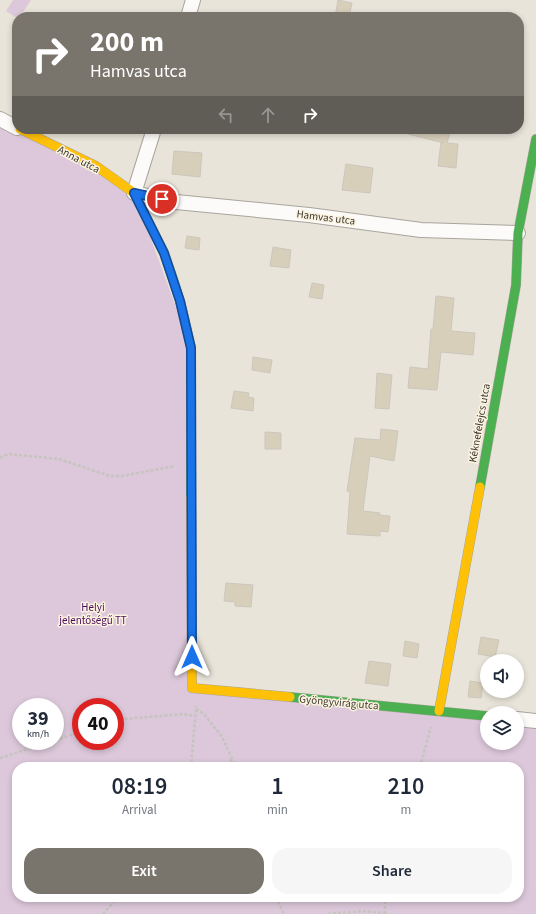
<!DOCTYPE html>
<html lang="en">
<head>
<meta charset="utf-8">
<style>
  body { margin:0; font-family:"Source Sans 3",sans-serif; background:#f6f6f7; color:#1f2937; height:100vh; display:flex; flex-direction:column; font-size:15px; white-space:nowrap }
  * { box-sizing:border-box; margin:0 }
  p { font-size:13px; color:#747a83 }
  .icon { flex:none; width:22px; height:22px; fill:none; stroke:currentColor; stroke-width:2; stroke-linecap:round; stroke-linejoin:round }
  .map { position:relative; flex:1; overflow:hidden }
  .sheet { position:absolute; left:12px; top:762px; width:512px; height:140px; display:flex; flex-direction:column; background:#fff; border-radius:16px; box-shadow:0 2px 6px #0003 }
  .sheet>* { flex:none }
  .banner { position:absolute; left:12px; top:12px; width:512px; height:122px; border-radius:16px; box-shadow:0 2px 6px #0003; background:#79746c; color:#fff; overflow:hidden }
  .buttons { position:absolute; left:480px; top:654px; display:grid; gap:8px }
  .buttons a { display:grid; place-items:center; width:44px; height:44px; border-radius:50%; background:#fff; box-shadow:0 2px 6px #0003; font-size:20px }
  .speed { position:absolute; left:12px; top:698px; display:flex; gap:8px; font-size:20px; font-weight:700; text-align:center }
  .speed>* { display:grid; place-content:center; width:52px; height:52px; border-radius:50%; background:#fff; box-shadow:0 2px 6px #0003; line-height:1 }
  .speed small { font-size:10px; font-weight:400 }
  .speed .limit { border:6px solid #d22; background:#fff; color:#111 }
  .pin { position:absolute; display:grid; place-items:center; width:34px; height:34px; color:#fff; margin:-17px; border:2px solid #fff; border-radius:50%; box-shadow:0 1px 4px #0007 }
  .me { position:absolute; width:44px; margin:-22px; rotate:0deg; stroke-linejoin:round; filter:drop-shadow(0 0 3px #0008) }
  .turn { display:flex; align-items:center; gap:14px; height:84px; padding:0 12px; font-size:18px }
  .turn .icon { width:52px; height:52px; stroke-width:2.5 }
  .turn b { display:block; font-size:28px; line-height:34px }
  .lanes { display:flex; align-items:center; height:38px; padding:0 12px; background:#0003; justify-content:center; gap:20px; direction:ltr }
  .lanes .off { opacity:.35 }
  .eta { display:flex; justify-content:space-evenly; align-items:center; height:68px; text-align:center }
  .eta b { font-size:24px; font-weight:600; line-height:28px }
  .button { display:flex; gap:8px; margin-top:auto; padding:8px 12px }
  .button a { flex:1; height:46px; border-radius:16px; background:#79746c; color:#fff; font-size:16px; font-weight:600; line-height:46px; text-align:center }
  .button a+a { background:#f6f6f7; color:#1f2937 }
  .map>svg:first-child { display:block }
</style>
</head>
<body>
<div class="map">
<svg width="536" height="914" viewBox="0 0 536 914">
  <rect width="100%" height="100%" fill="#e9e4d9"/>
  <g fill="#dcc8da" fill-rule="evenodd">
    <polygon points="13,0 31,0 20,17 17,17 17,18 6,11"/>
    <path d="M0,119L134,193L191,348L192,688L487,715V743H517V718L536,720V914H0ZM21,707H55V741H21ZM81,707H115V741H81ZM17,767H519V897H17Z"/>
  </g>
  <g fill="#d8cfbb" stroke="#cbc7be">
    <polygon points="338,0 352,3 349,17 335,17"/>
    <polygon points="408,129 451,129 447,143 458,144 456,168 438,166 441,142 444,143 408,134"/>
    <polygon points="174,151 202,153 200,177 172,174"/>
    <polygon points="346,164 373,168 370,193 342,190"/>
    <polygon points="187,236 200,238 199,250 185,248"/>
    <polygon points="273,247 291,250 289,268 270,266"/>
    <polygon points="312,283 324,285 322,299 309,297"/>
    <polygon points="436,296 454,298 451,331 475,333 473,355 441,352 437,390 408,388 410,367 428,369 431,329 433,329"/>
    <polygon points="253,357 272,360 270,373 252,370"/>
    <polygon points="377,373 392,375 389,409 375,408"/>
    <polygon points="234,391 249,393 248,397 254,398 253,411 231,408"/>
    <polygon points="381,429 398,431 394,461 370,456 363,511 380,513 379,515 390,516 388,532 380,531 380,536 347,534 350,492 347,491 355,438 380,440"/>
    <polygon points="265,432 281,433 281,449 265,449"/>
    <polygon points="226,583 253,585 251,607 235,606 235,602 224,601"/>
    <polygon points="481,637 499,640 495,657 478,654"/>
    <polygon points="405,641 419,644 417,658 403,656"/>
    <polygon points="369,661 391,664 388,686 365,683"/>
    <polygon points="470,681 483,683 481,698 468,697"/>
  </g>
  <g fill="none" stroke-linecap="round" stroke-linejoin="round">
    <defs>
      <g id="street">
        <polyline points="188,17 193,0"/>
        <polyline points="0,119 17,128"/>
        <polyline points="154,129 134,193 176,202 309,215 421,230 518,233"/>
        <polyline points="517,719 536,721"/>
      </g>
      <g id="fast">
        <polyline points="171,273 180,301 191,348 191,496"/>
        <polyline points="480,487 516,285 518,233 536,139"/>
        <polyline points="290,697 487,716"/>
      </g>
      <g id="slow">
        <polyline points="20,129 96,166 134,193 164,253 171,273"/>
        <polyline points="191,496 192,688 290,697"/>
        <polyline points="439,711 480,487"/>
      </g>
    </defs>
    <use href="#street" stroke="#a9a59d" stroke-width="16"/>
    <use href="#fast" stroke="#a9a59d" stroke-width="10"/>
    <use href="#slow" stroke="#a9a59d" stroke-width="10"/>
    <g stroke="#c5c4be" stroke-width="2.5" stroke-dasharray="3 2" stroke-linecap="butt">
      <polyline points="0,458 8,454 59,459 110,476 122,476 175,466"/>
      <polyline points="196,709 204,714 222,737 236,767"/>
      <polyline points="115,722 124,719 183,714 195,716"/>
      <polyline points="55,740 81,732"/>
      <polyline points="0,758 52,741"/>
      <polyline points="192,767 191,765 196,709 196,706"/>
      <polyline points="230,767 231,758"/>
      <polyline points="420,767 431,727"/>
      <polyline points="276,897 284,914"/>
      <polyline points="103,914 118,897"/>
      <polyline points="328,914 361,911 385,913"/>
      <polyline points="385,914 385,903 386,897"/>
    </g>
    <use href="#street" stroke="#fcfbf9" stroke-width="14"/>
    <use href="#fast" stroke="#4caf50" stroke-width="9"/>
    <use href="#slow" stroke="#ffc107" stroke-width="9"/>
  </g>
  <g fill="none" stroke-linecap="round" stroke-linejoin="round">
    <defs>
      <polyline id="route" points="162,199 134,193 164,253 180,301 191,348 192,657"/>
    </defs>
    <use href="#route" stroke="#114b97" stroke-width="10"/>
    <use href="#route" stroke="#1a73e8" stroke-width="7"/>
  </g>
  <g text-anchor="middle" stroke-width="3" stroke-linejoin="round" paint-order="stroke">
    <g font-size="11" fill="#3c3831" stroke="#fcf3e0">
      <text transform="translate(79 159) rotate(28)" y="4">Anna utca</text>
      <text transform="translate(326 217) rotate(7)" y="4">Hamvas utca</text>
      <text transform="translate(479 423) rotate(-80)" y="4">Kéknefelejcs utca</text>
      <text transform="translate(339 702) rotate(5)" y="4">Gyöngyvirág utca</text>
    </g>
    <g font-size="11" fill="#4b0c5b" stroke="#fcf3e0">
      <text x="93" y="611">Helyi<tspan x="93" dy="13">jelentőségű TT</tspan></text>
    </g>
  </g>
</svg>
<div class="buttons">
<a><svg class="icon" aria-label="sound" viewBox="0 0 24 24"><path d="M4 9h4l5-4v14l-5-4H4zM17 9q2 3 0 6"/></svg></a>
<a><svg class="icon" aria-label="layers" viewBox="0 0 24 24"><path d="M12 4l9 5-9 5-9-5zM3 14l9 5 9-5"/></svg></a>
</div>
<div class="speed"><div>39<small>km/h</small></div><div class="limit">40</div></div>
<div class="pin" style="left:162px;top:199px;background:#d93025"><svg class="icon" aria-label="arrive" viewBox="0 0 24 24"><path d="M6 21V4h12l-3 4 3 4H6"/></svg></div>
<svg class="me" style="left:192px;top:657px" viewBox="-20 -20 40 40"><path d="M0-17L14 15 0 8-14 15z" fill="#1a73e8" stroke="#fff" stroke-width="4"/></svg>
<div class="banner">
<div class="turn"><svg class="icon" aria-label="right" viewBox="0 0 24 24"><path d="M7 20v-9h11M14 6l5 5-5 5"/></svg><div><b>200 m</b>Hamvas utca</div></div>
<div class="lanes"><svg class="icon off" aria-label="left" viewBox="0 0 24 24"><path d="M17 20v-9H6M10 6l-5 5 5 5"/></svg><svg class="icon off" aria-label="ahead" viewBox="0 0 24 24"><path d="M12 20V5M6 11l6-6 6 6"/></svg><svg class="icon" aria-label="right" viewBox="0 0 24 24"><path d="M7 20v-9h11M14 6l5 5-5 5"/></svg></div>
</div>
<section class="sheet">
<div class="eta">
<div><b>08:19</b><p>Arrival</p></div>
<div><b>1</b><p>min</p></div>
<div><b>210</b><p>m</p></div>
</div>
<div class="button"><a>Exit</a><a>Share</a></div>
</section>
</div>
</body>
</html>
